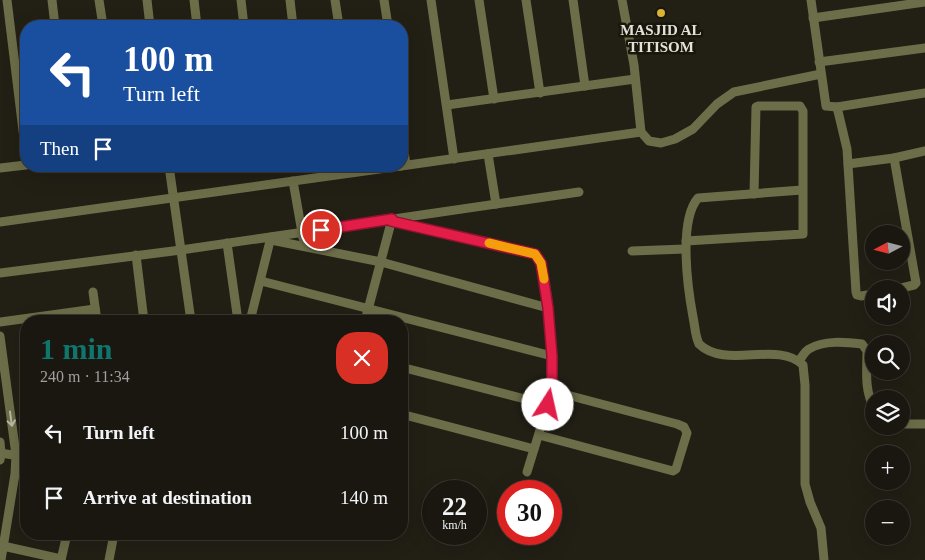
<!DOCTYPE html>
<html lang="en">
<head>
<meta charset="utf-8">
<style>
  body { margin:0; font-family:Georgia,serif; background:#232019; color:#f1f3f6; height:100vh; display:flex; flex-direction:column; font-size:19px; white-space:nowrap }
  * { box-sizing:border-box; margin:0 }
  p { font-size:16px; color:#9f9f9f }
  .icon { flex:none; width:28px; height:28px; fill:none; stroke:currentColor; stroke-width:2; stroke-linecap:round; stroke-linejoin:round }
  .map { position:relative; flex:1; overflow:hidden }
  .drawer { position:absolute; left:20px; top:315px; width:388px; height:225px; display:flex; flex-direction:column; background:#1a1710; border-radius:20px; box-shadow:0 5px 20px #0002,0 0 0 1px #383630 }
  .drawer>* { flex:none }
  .hud { position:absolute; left:20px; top:20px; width:388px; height:152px; border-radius:20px; box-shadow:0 5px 20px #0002,0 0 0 1px #383630; background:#1a4fa0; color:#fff; overflow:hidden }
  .needle { width:32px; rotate:263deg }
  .fabs { position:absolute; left:865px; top:225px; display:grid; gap:10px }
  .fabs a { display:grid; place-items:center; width:45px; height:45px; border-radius:50%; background:#1a1710; box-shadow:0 5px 20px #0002,0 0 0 1px #383630; font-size:25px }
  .speed { position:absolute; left:422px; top:480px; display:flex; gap:10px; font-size:25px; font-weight:700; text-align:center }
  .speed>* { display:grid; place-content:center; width:65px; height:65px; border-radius:50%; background:#1a1710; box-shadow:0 5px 20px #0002,0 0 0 1px #383630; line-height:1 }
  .speed small { font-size:12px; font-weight:400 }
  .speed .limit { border:8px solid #d22; background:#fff; color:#111 }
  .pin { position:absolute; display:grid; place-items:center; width:42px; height:42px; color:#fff; margin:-21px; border:2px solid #fff; border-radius:50%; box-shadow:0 1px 5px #0007 }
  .me { position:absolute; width:55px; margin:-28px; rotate:10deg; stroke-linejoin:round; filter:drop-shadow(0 0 4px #0008) }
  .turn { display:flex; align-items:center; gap:18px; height:105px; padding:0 20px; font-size:22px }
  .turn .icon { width:65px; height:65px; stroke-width:2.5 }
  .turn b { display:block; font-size:35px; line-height:42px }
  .then { display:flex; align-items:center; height:48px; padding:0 20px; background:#0003; gap:10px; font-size:19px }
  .round { display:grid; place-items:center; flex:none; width:52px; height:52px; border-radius:20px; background:#232019 }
  .headline { display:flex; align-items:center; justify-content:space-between; height:85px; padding:0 20px }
  h1 { font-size:30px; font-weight:800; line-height:38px; color:#0f766e }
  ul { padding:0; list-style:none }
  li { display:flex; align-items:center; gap:15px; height:65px; padding:0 20px }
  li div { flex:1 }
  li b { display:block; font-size:19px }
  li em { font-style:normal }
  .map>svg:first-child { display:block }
</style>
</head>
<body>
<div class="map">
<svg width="925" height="560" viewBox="0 0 925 560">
  <rect width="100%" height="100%" fill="#221f15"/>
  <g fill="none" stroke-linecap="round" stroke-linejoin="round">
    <g stroke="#6c6e49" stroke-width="9">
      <polyline points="7,0 26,155"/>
      <polyline points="52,0 55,26"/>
      <polyline points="99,0 103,26"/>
      <polyline points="147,0 150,26"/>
      <polyline points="194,0 197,26"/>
      <polyline points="241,0 244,26"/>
      <polyline points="290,0 293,26"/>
      <polyline points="335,0 339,26"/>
      <polyline points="384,0 388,26"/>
      <polyline points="431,0 454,159"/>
      <polyline points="479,0 494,99"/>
      <polyline points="526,0 540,93"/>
      <polyline points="573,0 585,86"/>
      <polyline points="811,0 826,106 837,107 925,93"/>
      <polyline points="813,18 925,2"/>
      <polyline points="819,62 925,48"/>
      <polyline points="447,105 635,79"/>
      <polyline points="837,107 847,149 856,292 857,295 861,296 874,294"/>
      <polyline points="401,130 406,165"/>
      <polyline points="641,132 649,141 661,143 675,139 693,129 717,104 734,92 821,74"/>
      <polyline points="488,154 496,204"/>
      <polyline points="894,158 916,283 914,285 897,289"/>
      <polyline points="848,164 894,158 925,151"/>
      <polyline points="169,166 191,321"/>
      <polyline points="401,166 641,132 634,65 622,0"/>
      <polyline points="0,168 26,165"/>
      <polyline points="293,181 303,238"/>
      <path d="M802,190L698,198C678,221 688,290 693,317C695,326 695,336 699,344C726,370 777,340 803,365L805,385V484L810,502L821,528L824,560"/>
      <path d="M391,221L535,254C551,270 552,365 552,391L677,424L684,427L687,433L676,469L673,471L539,435"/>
      <polyline points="0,222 401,166"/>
      <polyline points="271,240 381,262 548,308"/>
      <polyline points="686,241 803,234 803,111 800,106 758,106 756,107 754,194"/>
      <polyline points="227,243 238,321"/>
      <polyline points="632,251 685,249"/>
      <polyline points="136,255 144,321"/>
      <polyline points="0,273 181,250 579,192"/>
      <polyline points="261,281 552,356"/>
      <polyline points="93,292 97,321"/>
      <polyline points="250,321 271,237"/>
      <polyline points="365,321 392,219"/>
      <polyline points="0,322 95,309"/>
      <polyline points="0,336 16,455 15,474 1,560"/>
      <path d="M799,361C802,357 805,351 809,349C824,340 845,342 862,344L867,351C867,369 864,391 874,407"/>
      <polyline points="401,367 548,405"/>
      <polyline points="401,414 534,449"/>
      <polyline points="901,424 925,424"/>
      <polyline points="0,442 1,453 0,460"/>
      <polyline points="0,453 26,457"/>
      <polyline points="527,472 552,391"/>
      <polyline points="3,546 61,559"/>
      <polyline points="61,560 67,534"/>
      <polyline points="109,560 114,534"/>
    </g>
  </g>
  <defs><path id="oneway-shaft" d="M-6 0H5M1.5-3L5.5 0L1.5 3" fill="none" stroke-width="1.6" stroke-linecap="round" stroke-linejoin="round" transform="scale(1.25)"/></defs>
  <use stroke="#b9b9a7" href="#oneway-shaft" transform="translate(11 419) rotate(82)"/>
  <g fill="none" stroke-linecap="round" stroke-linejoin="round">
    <defs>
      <polyline id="route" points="321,230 392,219 391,221 535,254 541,263 548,308 552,356 552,391 548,405"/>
    </defs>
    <use href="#route" stroke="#92132f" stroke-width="12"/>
    <use href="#route" stroke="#e11d48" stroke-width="9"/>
    <polyline stroke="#f59e0b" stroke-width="9" points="489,243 535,254 541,263 544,279"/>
  </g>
  <circle fill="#dcb233" stroke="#19160c" stroke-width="2" cx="661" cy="13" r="5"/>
  <g text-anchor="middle" stroke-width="5" stroke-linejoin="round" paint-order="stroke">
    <g font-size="15" font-weight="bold" fill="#e3e1d9" stroke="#19160c">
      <text x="661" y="35">MASJID AL<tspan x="661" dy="17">TITISOM</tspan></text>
    </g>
  </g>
</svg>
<div class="fabs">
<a><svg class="needle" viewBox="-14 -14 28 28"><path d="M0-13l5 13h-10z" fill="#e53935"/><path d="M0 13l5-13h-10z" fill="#9f9f9f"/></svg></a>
<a><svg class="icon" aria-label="sound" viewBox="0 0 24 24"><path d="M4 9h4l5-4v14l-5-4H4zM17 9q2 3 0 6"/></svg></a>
<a><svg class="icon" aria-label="search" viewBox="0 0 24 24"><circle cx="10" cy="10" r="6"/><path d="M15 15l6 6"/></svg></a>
<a><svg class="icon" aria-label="layers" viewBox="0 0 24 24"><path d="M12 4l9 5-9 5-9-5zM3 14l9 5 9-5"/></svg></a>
<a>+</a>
<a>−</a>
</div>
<div class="speed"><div>22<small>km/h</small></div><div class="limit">30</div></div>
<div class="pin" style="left:321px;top:230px;background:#d93025"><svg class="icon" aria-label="arrive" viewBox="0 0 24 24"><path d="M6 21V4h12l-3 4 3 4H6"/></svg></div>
<svg class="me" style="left:548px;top:405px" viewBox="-20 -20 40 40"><circle r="19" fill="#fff"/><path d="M0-13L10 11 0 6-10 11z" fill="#e11d48"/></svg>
<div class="hud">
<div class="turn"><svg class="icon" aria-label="left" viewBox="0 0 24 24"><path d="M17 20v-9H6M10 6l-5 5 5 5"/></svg><div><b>100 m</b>Turn left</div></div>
<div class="then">Then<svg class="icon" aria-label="arrive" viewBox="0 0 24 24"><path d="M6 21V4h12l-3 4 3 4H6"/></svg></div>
</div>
<section class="drawer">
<div class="headline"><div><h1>1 min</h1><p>240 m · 11:34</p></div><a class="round" style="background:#d93025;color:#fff"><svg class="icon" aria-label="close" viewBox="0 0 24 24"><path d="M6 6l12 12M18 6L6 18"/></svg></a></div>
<ul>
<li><svg class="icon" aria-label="left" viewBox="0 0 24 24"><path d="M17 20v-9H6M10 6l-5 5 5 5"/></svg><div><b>Turn left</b></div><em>100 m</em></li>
<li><svg class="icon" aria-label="arrive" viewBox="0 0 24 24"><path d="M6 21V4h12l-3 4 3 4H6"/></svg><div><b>Arrive at destination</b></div><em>140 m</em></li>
</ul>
</section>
</div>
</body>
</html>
